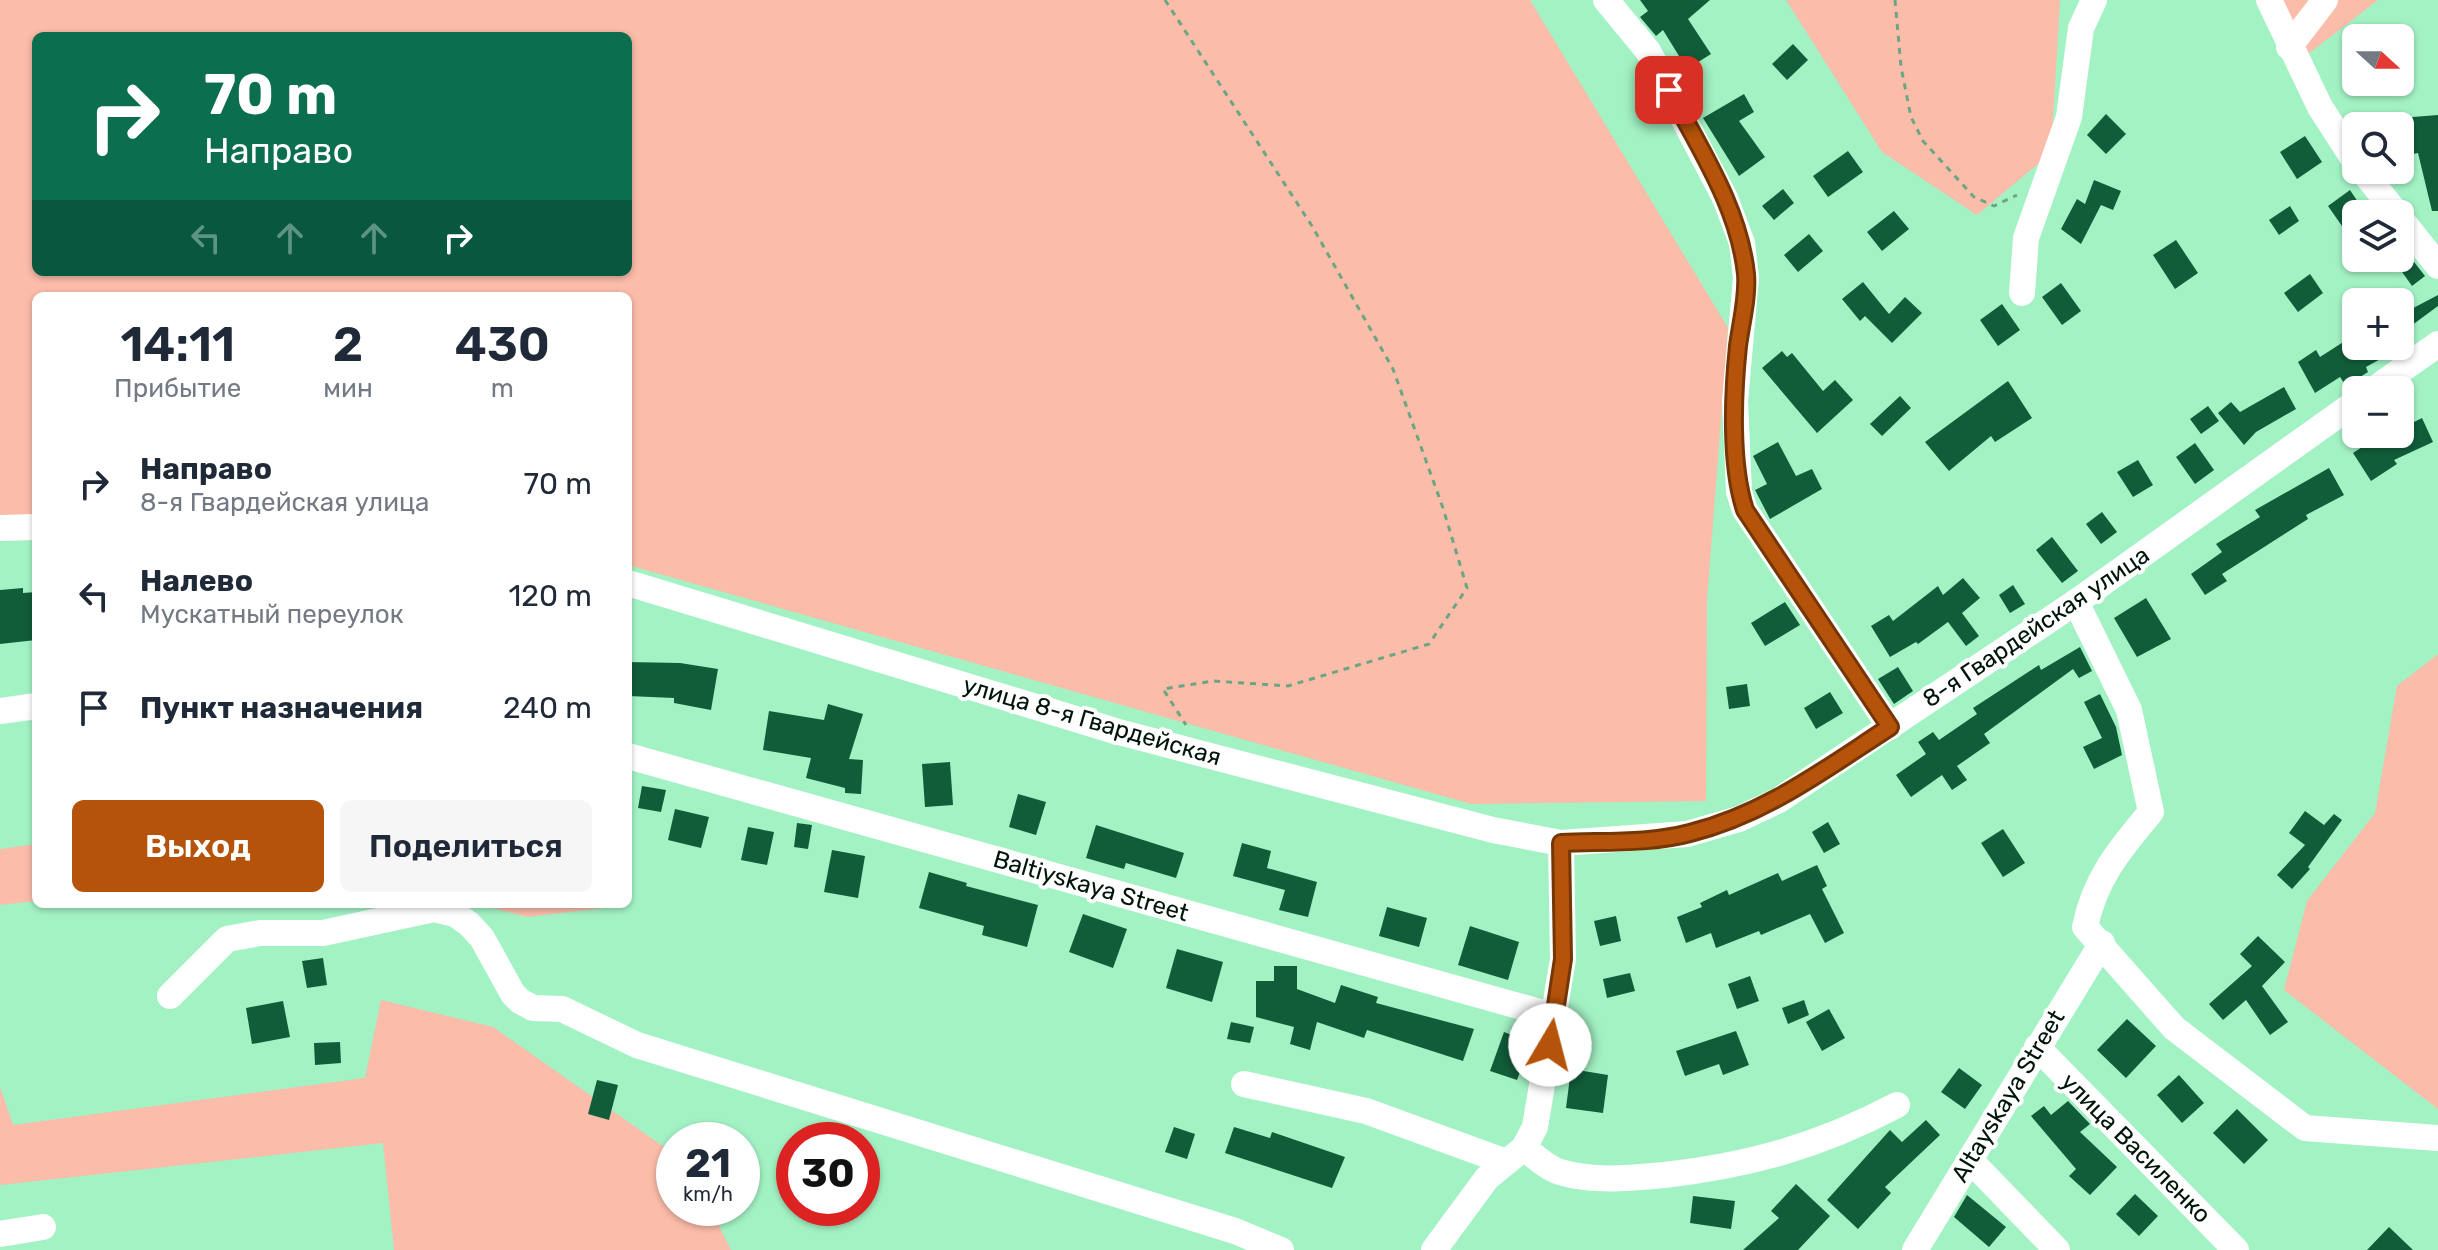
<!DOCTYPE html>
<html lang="ru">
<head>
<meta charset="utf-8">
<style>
  body { margin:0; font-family:Rubik,sans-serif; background:#f6f6f7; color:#1f2937; height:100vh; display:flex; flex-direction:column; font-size:30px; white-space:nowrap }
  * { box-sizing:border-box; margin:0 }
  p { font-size:26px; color:#747a83 }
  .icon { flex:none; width:44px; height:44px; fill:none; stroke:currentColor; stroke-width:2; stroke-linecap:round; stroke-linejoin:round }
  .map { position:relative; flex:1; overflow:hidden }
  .drawer { position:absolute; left:32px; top:292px; width:600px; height:616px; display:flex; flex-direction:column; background:#fff; border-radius:12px; box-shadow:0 2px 6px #0004 }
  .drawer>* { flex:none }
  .guide { position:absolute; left:32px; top:32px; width:600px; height:244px; border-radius:12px; box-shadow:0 2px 6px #0004; background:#0b6e4f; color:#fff; overflow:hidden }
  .needle { width:52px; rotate:111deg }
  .tools { position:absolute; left:2342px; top:24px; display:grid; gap:16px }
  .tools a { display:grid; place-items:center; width:72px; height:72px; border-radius:12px; background:#fff; box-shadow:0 2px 6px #0004; font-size:40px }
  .speed { position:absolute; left:656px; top:1122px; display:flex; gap:16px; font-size:40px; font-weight:700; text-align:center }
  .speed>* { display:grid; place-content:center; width:104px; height:104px; border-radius:50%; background:#fff; box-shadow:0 2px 6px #0004; line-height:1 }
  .speed small { font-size:20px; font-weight:400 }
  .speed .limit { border:12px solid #d22; background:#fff; color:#111 }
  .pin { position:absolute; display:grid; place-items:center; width:68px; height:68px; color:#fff; margin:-34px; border-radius:16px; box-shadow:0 4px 12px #0006 }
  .me { position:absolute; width:88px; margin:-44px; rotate:8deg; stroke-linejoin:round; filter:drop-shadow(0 0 6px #0008) }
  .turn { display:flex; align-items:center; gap:28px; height:168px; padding:0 40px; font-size:36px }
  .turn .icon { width:104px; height:104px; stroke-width:2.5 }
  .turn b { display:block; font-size:56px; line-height:68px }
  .lanes { display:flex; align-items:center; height:76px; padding:0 40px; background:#0003; justify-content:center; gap:40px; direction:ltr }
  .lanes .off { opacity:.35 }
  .eta { display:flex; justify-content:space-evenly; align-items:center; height:136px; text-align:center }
  .eta b { font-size:48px; font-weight:600; line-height:56px }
  .action { display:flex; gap:16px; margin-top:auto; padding:16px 40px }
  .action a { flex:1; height:92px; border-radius:12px; background:#b45309; color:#fff; font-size:32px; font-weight:600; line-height:92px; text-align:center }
  .action a+a { background:#f6f6f7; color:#1f2937 }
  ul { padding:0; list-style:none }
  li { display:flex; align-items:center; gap:24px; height:112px; padding:0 40px }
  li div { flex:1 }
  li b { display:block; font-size:30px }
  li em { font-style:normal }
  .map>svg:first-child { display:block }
</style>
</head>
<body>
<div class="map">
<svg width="2438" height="1250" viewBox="0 0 2438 1250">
  <rect width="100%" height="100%" fill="#a3f2c4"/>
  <g fill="#fbbca9" fill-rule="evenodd">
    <path d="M0,0H1530L1728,328L1707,600L1706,801L1471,804L628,565V296H36V516L0,519ZM36,36H628V272H36Z"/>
    <polygon points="1786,0 2060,0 2051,153 1977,215 1882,152"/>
    <polygon points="2276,0 2378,0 2308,54"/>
    <polygon points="2438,654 2438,1109 2284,990 2307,901 2375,813 2397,686"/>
    <polygon points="36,844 36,901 0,905 0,849"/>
    <polygon points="477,904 603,904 604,908 527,917"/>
    <polygon points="381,1000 493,1027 674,1154 674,1208 710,1208 731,1250 394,1250 383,1143 0,1185 0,1087 13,1125 365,1078"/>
  </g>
  <g fill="#115d3a">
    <polygon points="1640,0 1710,0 1688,19 1711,54 1687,69 1663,30 1656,36 1640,17 1648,11"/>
    <polygon points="1793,44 1808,60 1787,80 1772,64"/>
    <polygon points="1744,94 1754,112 1739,121 1765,157 1739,176 1703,118"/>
    <polygon points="2106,114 2126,134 2106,154 2087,135"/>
    <polygon points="2438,115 2438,211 2432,211 2418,153 2407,155 2400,118"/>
    <polygon points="2305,136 2322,162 2297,179 2280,152"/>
    <polygon points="1848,151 1863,172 1828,197 1813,176"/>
    <polygon points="2094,180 2121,191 2113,210 2101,205 2081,244 2061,229 2077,199 2085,204"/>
    <polygon points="1783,189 1794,203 1774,220 1762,206"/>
    <polygon points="2350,190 2366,214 2356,214 2356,246 2328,206"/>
    <polygon points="2290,206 2299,221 2279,235 2269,220"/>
    <polygon points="1894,211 1909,229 1882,251 1867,232"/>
    <polygon points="1809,234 1823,251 1798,272 1784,255"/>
    <polygon points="2176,240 2198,273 2175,289 2153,255"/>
    <polygon points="2400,244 2425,276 2412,286 2400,269"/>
    <polygon points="2310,274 2323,293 2298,312 2284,293"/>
    <polygon points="1863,282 1889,314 1905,297 1922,313 1892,343 1865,316 1860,321 1842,299"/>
    <polygon points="2061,283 2081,311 2062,325 2042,297"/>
    <polygon points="2438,295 2438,306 2400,334 2400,315"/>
    <polygon points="2002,304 2020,330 1998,346 1980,320"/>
    <polygon points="2348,339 2350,342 2356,339 2356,346 2404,346 2366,367 2368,372 2346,386 2340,377 2315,393 2298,362 2316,350 2320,357"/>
    <polygon points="1782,351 1787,357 1792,353 1823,391 1835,380 1853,400 1817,433 1762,368"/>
    <polygon points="2008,381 2032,418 1995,442 1991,436 1949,471 1925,442"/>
    <polygon points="2284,387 2296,409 2256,432 2244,445 2218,413 2231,402 2240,412"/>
    <polygon points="1900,396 1911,408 1882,436 1870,424"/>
    <polygon points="2208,406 2219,421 2201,434 2190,419"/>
    <polygon points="2422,418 2433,442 2394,460 2397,464 2371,481 2353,453 2379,436 2400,434 2400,429"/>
    <polygon points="1778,442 1796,476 1812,469 1822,489 1770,519 1755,490 1767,484 1753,456"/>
    <polygon points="2195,443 2214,470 2195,484 2176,457"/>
    <polygon points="2138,460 2153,485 2133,497 2117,472"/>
    <polygon points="2329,468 2344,495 2306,515 2308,519 2222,574 2227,581 2205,595 2191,574 2222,552 2216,544 2260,517 2255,510"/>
    <polygon points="2102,512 2117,532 2101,544 2086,524"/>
    <polygon points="2052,537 2078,571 2062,583 2036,550"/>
    <polygon points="1963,578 1980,598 1962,613 1979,636 1966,646 1948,622 1918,644 1916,642 1890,657 1871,626 1889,615 1893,621 1938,586 1943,595"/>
    <polygon points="2013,585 2025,604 2010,613 1999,595"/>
    <polygon points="23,588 23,593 36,592 36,640 0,644 0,590"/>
    <polygon points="2146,598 2171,639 2137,657 2114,618"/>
    <polygon points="1785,602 1800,625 1765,646 1751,623"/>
    <polygon points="2080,647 2092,671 2079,678 2073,669 1984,734 1990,743 1957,766 1967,780 1952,790 1942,775 1911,797 1896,775 1926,754 1918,742 1933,732 1939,740 1977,714 1973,708 2039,665 2041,670"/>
    <polygon points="628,662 680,663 718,669 711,710 674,703 674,698 628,696"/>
    <polygon points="1898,667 1913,691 1894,704 1878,679"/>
    <polygon points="1747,684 1750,706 1729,709 1726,687"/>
    <polygon points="1830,692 1843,713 1816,729 1804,708"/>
    <polygon points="2100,694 2116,727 2122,755 2094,769 2083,747 2102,738 2084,702"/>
    <polygon points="828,704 863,714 849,759 863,760 861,794 845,793 845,788 806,778 811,758 763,750 769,711 824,720"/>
    <polygon points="950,762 953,805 925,807 922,764"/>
    <polygon points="642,786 666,790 661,812 638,808"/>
    <polygon points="1018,794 1046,802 1036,835 1009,827"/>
    <polygon points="675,809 709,817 701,848 668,840"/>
    <polygon points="2305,811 2324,825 2334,814 2342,820 2308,867 2310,869 2292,889 2277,875 2305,845 2289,833"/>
    <polygon points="1828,822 1840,844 1824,853 1812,832"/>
    <polygon points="797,823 812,825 808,849 794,847"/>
    <polygon points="1096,825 1184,853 1176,878 1126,863 1124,869 1086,858"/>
    <polygon points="748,827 774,832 767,865 741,860"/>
    <polygon points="2003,829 2025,863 2003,877 1981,843"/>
    <polygon points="1242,843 1271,851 1267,868 1317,882 1308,917 1279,910 1285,890 1233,876"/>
    <polygon points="832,850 865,856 858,898 824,892"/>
    <polygon points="1817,865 1827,886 1822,889 1844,933 1825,943 1810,914 1761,935 1759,931 1716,948 1711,933 1686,943 1677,917 1702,907 1700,903 1727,890 1729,895 1778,873 1782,881"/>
    <polygon points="929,872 967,883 966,886 1038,905 1027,947 982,935 984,926 919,908"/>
    <polygon points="1387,907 1427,918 1419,947 1379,936"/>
    <polygon points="1083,914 1127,929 1113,968 1069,952"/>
    <polygon points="1616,916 1621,941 1600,946 1594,921"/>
    <polygon points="1470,926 1519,942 1508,980 1458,965"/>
    <polygon points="2258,936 2285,962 2262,986 2288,1022 2270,1035 2246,1000 2223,1020 2209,1004 2252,966 2240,954"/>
    <polygon points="1177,949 1223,962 1212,1002 1166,988"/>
    <polygon points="323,958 327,985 307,988 302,961"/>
    <polygon points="1274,966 1297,966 1297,989 1335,1003 1341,985 1378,997 1376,1003 1474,1029 1463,1061 1367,1030 1364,1038 1317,1022 1310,1050 1290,1044 1294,1027 1256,1017 1256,981 1274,981"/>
    <polygon points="1630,973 1635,991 1607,998 1603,979"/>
    <polygon points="1750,976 1759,1001 1737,1009 1728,984"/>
    <polygon points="1804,1000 1809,1015 1788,1024 1782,1008"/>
    <polygon points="283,1001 290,1037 252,1044 246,1008"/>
    <polygon points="1829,1009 1845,1038 1822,1051 1806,1022"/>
    <polygon points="2127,1019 2156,1046 2126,1078 2097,1050"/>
    <polygon points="1231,1022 1254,1027 1250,1043 1227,1039"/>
    <polygon points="1736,1031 1749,1065 1723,1075 1719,1064 1685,1076 1676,1051"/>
    <polygon points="1504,1032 1531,1042 1517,1080 1490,1071"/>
    <polygon points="340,1042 341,1063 315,1065 314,1043"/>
    <polygon points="1959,1068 1982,1085 1965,1109 1941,1092"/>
    <polygon points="1571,1069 1608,1075 1603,1113 1566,1108"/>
    <polygon points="2179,1075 2204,1103 2182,1123 2157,1095"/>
    <polygon points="597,1080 618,1085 609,1120 588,1114"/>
    <polygon points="2068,1101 2090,1124 2080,1132 2117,1167 2090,1195 2069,1176 2076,1169 2031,1116 2044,1106 2051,1115"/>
    <polygon points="2237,1109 2268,1140 2244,1164 2213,1133"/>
    <polygon points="1926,1120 1940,1135 1885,1187 1891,1193 1858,1229 1827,1200 1890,1130 1902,1142"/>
    <polygon points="1174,1127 1195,1134 1187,1159 1165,1152"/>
    <polygon points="1234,1127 1270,1138 1272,1132 1345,1157 1332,1188 1225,1153"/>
    <polygon points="1796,1184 1830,1216 1798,1250 1743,1250 1779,1218 1771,1211"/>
    <polygon points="2135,1194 2158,1216 2139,1236 2116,1214"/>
    <polygon points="1967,1195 2006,1227 1989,1247 1954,1217"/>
    <polygon points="1693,1196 1735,1201 1731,1229 1690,1223"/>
    <polygon points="2389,1227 2413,1250 2367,1250"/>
  </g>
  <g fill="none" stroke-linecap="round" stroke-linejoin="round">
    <g stroke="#6ba684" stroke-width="3" stroke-dasharray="6 6" stroke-linecap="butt">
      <polyline points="1165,0 1312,226 1393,369 1443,508 1467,588 1429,644 1288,686 1213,681 1163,689 1186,725"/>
      <polyline points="1895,0 1901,67 1911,117 1923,141 1974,197 1994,206 2017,195"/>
    </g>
    <g stroke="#fff" stroke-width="26">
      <polyline points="1606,0 1648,51 1725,198 1742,243 1746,278 1735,401 1739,492 1745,510 1890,727"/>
      <polyline points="2269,0 2320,107 2356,163"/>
      <polyline points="2289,47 2325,0"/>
      <polyline points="2362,170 2397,214"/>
      <polyline points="2400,218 2438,266"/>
      <polyline points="2022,293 2026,238 2069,117 2081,28 2094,0"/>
      <polyline points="2373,390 2438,344"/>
      <polyline points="0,528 36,527"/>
      <polyline points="628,583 1115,731 1493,830 1561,843 1687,834 1739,819 1779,800 2076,602 2356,402"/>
      <path d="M2076,602L2129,710L2151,812C2120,849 2095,878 2085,927L2174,1028L2305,1128L2438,1138"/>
      <polyline points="0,711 36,706"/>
      <polyline points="628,756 1554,1016"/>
      <polyline points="170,996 227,939 260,933 323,933 434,909 455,914 469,924 482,938 513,994 520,1001 533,1008 562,1009 637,1045 1235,1231 1281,1250"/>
      <polyline points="2037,1047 2236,1250"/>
      <polyline points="1244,1084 1366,1111 1506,1162"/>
      <path d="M1524,1148C1535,1156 1547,1168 1560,1172C1593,1182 1630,1178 1664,1175C1751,1165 1819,1146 1897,1105"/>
      <polyline points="1970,1160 2057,1250"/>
      <polyline points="0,1234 43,1227"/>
      <polyline points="1434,1250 1487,1178 1524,1148 1535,1127 1563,959 1561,843"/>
      <polyline points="1915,1250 2102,943"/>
    </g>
  </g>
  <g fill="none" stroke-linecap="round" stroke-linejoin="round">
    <defs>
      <path id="route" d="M1550,1045L1563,959L1561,843C1603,841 1649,844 1690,833C1766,814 1825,769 1890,727L1745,510C1730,464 1733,394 1738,346C1741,323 1748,297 1746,274C1739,207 1699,148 1669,90"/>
    </defs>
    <use href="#route" stroke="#753606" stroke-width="20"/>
    <use href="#route" stroke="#b45309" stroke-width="14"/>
  </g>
  <g text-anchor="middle" stroke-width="8" stroke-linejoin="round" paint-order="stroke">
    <g font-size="24" fill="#001509" stroke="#fefefe">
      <text transform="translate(2036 627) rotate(-34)" y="8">8-я Гвардейская улица</text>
      <text transform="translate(1092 721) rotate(16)" y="8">улица 8-я Гвардейская</text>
      <text transform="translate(1091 886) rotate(16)" y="8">Baltiyskaya Street</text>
      <text transform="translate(2008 1096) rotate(-59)" y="8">Altayskaya Street</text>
      <text transform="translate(2136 1148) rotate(45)" y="8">улица Василенко</text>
    </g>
  </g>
</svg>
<div class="tools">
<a><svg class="needle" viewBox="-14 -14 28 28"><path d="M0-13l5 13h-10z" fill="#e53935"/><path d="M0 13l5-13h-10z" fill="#747a83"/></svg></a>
<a><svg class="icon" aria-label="search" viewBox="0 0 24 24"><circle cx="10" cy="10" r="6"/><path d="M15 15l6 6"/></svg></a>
<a><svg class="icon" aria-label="layers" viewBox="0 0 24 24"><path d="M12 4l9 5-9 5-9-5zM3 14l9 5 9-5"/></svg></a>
<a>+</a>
<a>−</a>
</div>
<div class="speed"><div>21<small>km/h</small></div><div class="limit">30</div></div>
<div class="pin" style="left:1669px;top:90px;background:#d93025"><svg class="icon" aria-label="arrive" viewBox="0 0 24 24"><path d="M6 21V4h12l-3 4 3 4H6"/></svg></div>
<svg class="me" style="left:1550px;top:1045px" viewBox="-20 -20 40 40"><circle r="19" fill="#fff"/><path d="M0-13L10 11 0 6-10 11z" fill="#b45309"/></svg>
<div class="guide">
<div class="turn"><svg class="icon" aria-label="right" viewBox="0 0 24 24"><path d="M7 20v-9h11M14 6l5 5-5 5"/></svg><div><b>70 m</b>Направо</div></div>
<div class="lanes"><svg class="icon off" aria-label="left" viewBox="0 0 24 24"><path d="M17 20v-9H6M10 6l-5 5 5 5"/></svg><svg class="icon off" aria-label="ahead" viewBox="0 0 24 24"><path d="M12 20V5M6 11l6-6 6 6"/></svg><svg class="icon off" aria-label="ahead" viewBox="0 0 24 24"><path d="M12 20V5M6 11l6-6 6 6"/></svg><svg class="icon" aria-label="right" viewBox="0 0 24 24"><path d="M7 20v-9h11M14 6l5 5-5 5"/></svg></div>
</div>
<section class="drawer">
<div class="eta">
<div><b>14:11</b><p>Прибытие</p></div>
<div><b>2</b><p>мин</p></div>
<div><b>430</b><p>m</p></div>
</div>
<ul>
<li><svg class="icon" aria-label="right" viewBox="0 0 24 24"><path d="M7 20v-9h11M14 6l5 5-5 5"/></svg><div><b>Направо</b><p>8-я Гвардейская улица</p></div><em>70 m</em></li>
<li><svg class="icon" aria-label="left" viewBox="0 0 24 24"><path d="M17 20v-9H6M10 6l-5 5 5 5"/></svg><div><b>Налево</b><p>Мускатный переулок</p></div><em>120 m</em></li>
<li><svg class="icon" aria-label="arrive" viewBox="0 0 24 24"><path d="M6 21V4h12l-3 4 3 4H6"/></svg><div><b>Пункт назначения</b></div><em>240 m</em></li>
</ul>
<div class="action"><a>Выход</a><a>Поделиться</a></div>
</section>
</div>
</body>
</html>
